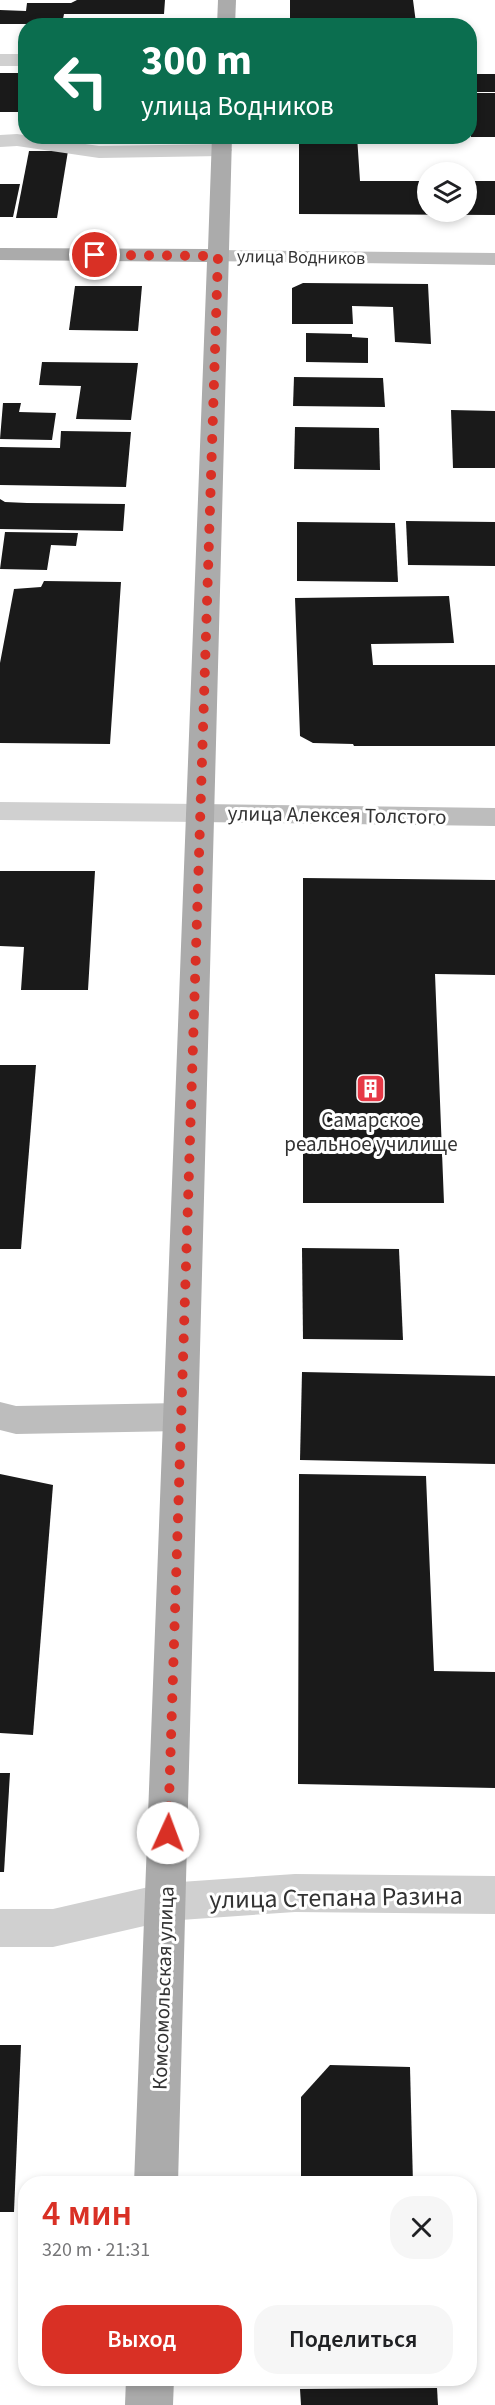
<!DOCTYPE html>
<html lang="ru">
<head>
<meta charset="utf-8">
<style>
  body { margin:0; font-family:"Source Sans 3",sans-serif; background:#f6f6f6; color:#202124; height:100vh; display:flex; flex-direction:column; font-size:22px; white-space:nowrap }
  * { box-sizing:border-box; margin:0 }
  p { font-size:20px; color:#757577 }
  .icon { flex:none; width:33px; height:33px; fill:none; stroke:currentColor; stroke-width:2; stroke-linecap:round; stroke-linejoin:round }
  .map { position:relative; flex:1; overflow:hidden }
  .sheet { position:absolute; left:18px; top:2176px; width:459px; height:210px; display:flex; flex-direction:column; background:#fff; border-radius:24px; box-shadow:0 3px 9px #0003 }
  .sheet>* { flex:none }
  .banner { position:absolute; left:18px; top:18px; width:459px; height:126px; border-radius:24px; box-shadow:0 3px 9px #0003; background:#0b6e4f; color:#fff; overflow:hidden }
  .controls { position:absolute; left:417px; top:162px; display:grid; gap:12px }
  .controls a { display:grid; place-items:center; width:60px; height:60px; border-radius:50%; background:#fff; box-shadow:0 3px 9px #0003; font-size:30px }
  .pin { position:absolute; display:grid; place-items:center; width:51px; height:51px; color:#fff; margin:-26px; border:3px solid #fff; border-radius:50%; box-shadow:0 2px 6px #0007 }
  .me { position:absolute; width:66px; margin:-33px; rotate:2deg; stroke-linejoin:round; filter:drop-shadow(0 0 4px #0008) }
  .turn { display:flex; align-items:center; gap:21px; height:126px; padding:0 24px; font-size:27px }
  .turn .icon { width:78px; height:78px; stroke-width:2.5 }
  .turn b { display:block; font-size:42px; line-height:51px }
  .round { display:grid; place-items:center; flex:none; width:63px; height:63px; border-radius:24px; background:#f6f6f6 }
  .overview { display:flex; align-items:center; justify-content:space-between; height:102px; padding:0 24px }
  h1 { font-size:36px; font-weight:600; line-height:45px; color:#d93025 }
  .action { display:flex; gap:12px; margin-top:auto; padding:12px 24px }
  .action a { flex:1; height:69px; border-radius:24px; background:#d93025; color:#fff; font-size:24px; font-weight:600; line-height:69px; text-align:center }
  .action a+a { background:#f6f6f6; color:#202124 }
  .map>svg:first-child { display:block }
</style>
</head>
<body>
<div class="map">
<svg width="495" height="2405" viewBox="0 0 495 2405">
  <rect width="100%" height="100%" fill="#fff"/>
  <g fill="#1a1a1a">
    <polygon points="77,0 165,0 164,14 64,14 62,24 0,24 0,10 26,11 27,3 71,3"/>
    <polygon points="290,0 413,0 416,23 395,23 394,20 349,20 349,26 296,26 295,22 290,22"/>
    <rect x="0" y="73" width="26" height="39"/>
    <rect x="470" y="74" width="25" height="18"/>
    <polygon points="470,93 495,93 495,137 471,137"/>
    <polygon points="299,136 357,136 360,181 428,181 428,212 466,212 466,181 495,181 495,215 299,214"/>
    <polygon points="29,151 68,151 57,218 16,218"/>
    <polygon points="0,184 20,184 13,217 0,217"/>
    <polygon points="303,283 428,284 431,344 395,342 393,307 352,306 353,324 292,324 292,288"/>
    <polygon points="75,286 142,286 138,331 69,330"/>
    <polygon points="306,333 352,334 352,337 368,338 368,363 306,362"/>
    <polygon points="42,362 138,363 131,420 76,419 81,386 39,385"/>
    <polygon points="294,377 383,378 385,407 293,406"/>
    <polygon points="3,403 21,403 19,412 56,413 52,440 0,439"/>
    <polygon points="451,410 495,411 495,468 453,468"/>
    <polygon points="295,427 379,428 380,470 294,469"/>
    <polygon points="61,431 131,432 126,487 0,485 0,447 60,448"/>
    <polygon points="0,499 5,502 27,503 125,504 123,531 0,529"/>
    <polygon points="406,521 495,522 495,566 408,565"/>
    <polygon points="297,522 395,523 398,582 297,581"/>
    <polygon points="5,532 78,533 76,546 51,545 47,570 0,569"/>
    <polygon points="44,581 121,582 110,744 0,743 0,663 14,589 41,587"/>
    <polygon points="449,596 454,643 371,644 373,665 495,665 495,746 354,746 353,744 313,743 300,736 295,598"/>
    <polygon points="0,871 95,871 88,990 21,990 24,947 0,946"/>
    <polygon points="303,878 495,880 495,975 435,974 444,1203 303,1203"/>
    <polygon points="0,1065 36,1065 21,1249 0,1249"/>
    <polygon points="302,1248 399,1249 403,1340 303,1339"/>
    <polygon points="302,1372 495,1376 495,1464 300,1460"/>
    <polygon points="0,1474 53,1485 33,1735 0,1733"/>
    <polygon points="299,1474 426,1476 434,1671 495,1672 495,1788 298,1784"/>
    <polygon points="0,1773 10,1773 4,1872 0,1872"/>
    <polygon points="0,2045 21,2045 14,2212 0,2212"/>
    <polygon points="330,2065 410,2067 413,2184 301,2184 301,2097"/>
    <polygon points="437,2388 438,2405 301,2405 300,2389"/>
  </g>
  <g fill="none" stroke-linecap="round" stroke-linejoin="round">
    <g fill="#d0d0d0" fill-rule="evenodd">
      <rect x="0" y="54" width="26" height="12"/>
      <polygon points="17,134 99,146 222,144 229,146 232,150 229,154 222,156 99,158 17,146 0,147 0,135"/>
    </g>
    <g fill="#d0d0d0" fill-rule="evenodd">
      <polygon points="0,802 200,804 210,807 214,813 210,819 200,822 0,820"/>
      <polygon points="295,1874 495,1876 495,1914 295,1912 166,1921 53,1947 0,1947 0,1909 53,1909 166,1883"/>
    </g>
    <g fill="#bdbdbd" fill-rule="evenodd">
      <polygon points="218,250 495,253 495,265 210,261 207,256 210,251"/>
      <polygon points="200,804 495,808 495,826 200,822 190,819 186,813 190,807"/>
      <polygon points="0,1402 16,1406 180,1403 193,1407 198,1417 193,1427 180,1431 16,1434 0,1430"/>
    </g>
    <g fill="#ababab" fill-rule="evenodd">
      <polygon points="218,0 236,0 235,26 217,26"/>
      <polygon points="212,136 232,136 178,2184 134,2184 207,262 0,260 0,248 208,249"/>
      <polygon points="126,2379 174,2379 173,2405 125,2405"/>
    </g>
  </g>
  <g fill="none" stroke-linecap="round" stroke-linejoin="round">
    <polyline stroke="#d93025" stroke-width="10" stroke-dasharray="0 18" points="95,255 218,256 168,1833"/>
  </g>
  <defs>
    <symbol id="building-square" viewBox="-11 -11 22 22"><rect x="-9" y="-9" width="18" height="18" rx="4" fill="#e63946" stroke="#fff"/><path d="M-4-6H4V6H1V3H-1V6H-4ZM-2.5-4.3h1.7v1.8h-1.7ZM.8-4.3h1.7v1.8H.8ZM-2.5-1h1.7V.8h-1.7ZM.8-1h1.7V.8H.8Z" fill="#fff"/></symbol>
  </defs>
  <g fill-rule="evenodd">
    <use href="#building-square" x="354" y="1072" width="33" height="33"/>
  </g>
  <g text-anchor="middle" stroke-width="6" stroke-linejoin="round" paint-order="stroke">
    <g font-size="18" fill="#333" stroke="#fff">
      <text transform="translate(301 257) rotate(1)" y="6">улица Водников</text>
    </g>
    <g font-size="21" fill="#333" stroke="#fff">
      <text transform="translate(337 815) rotate(1)" y="7">улица Алексея Толстого</text>
      <text transform="translate(163 1988) rotate(-88)" y="7">Комсомольская улица</text>
    </g>
    <g font-size="21" fill="#333" stroke="#fff">
      <text x="371" y="1127">Самарское<tspan x="371" dy="24">реальное училище</tspan></text>
    </g>
    <g font-size="26" fill="#333" stroke="#fff">
      <text transform="translate(336 1897) rotate(-1)" y="9">улица Степана Разина</text>
    </g>
  </g>
</svg>
<div class="controls">
<a><svg class="icon" aria-label="layers" viewBox="0 0 24 24"><path d="M12 4l9 5-9 5-9-5zM3 14l9 5 9-5"/></svg></a>
</div>
<div class="pin" style="left:95px;top:255px;background:#d93025"><svg class="icon" aria-label="arrive" viewBox="0 0 24 24"><path d="M6 21V4h12l-3 4 3 4H6"/></svg></div>
<svg class="me" style="left:168px;top:1833px" viewBox="-20 -20 40 40"><circle r="19" fill="#fff"/><path d="M0-13L10 11 0 6-10 11z" fill="#d93025"/></svg>
<div class="banner">
<div class="turn"><svg class="icon" aria-label="left" viewBox="0 0 24 24"><path d="M17 20v-9H6M10 6l-5 5 5 5"/></svg><div><b>300 m</b>улица Водников</div></div>
</div>
<section class="sheet">
<div class="overview"><div><h1>4 мин</h1><p>320 m · 21:31</p></div><a class="round"><svg class="icon" aria-label="close" viewBox="0 0 24 24"><path d="M6 6l12 12M18 6L6 18"/></svg></a></div>
<div class="action"><a>Выход</a><a>Поделиться</a></div>
</section>
</div>
</body>
</html>
